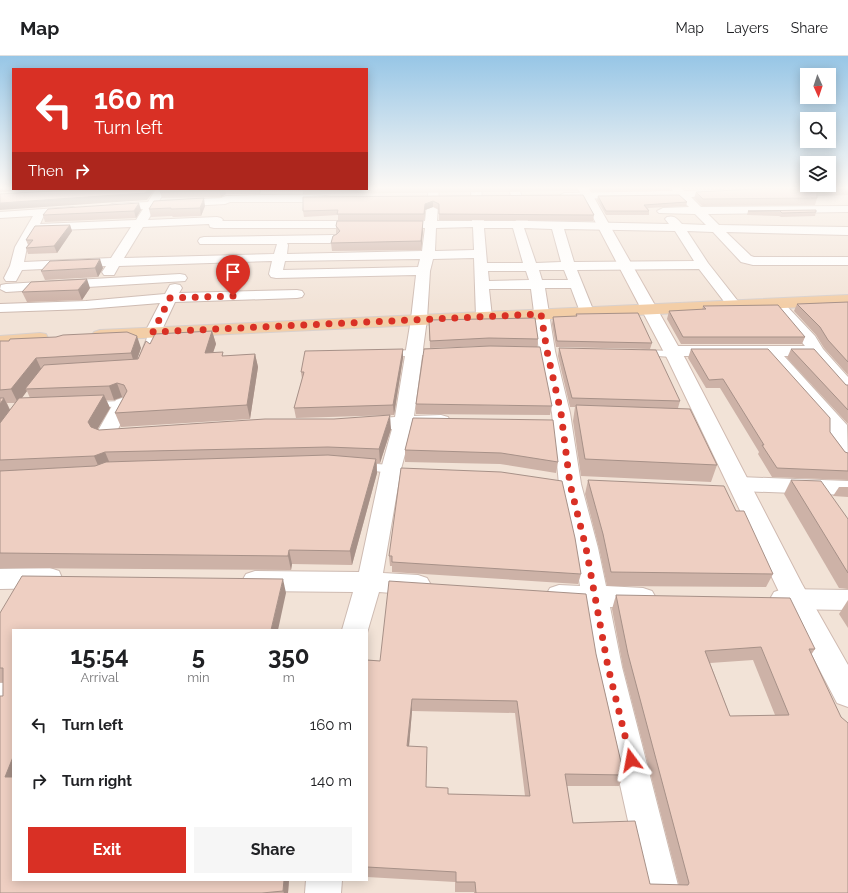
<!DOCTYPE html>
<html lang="en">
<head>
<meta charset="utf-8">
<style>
  body { margin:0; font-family:Raleway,sans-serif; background:#f6f6f6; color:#202124; height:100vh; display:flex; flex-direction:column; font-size:15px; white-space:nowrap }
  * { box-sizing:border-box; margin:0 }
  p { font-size:13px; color:#757577 }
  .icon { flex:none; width:22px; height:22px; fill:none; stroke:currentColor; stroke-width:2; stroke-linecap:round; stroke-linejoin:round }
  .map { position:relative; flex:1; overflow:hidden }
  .sheet { position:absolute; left:12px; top:573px; width:356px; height:252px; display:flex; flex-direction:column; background:#fff; border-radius:0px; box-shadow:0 2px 10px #0003 }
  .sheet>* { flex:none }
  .hud { position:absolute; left:12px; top:12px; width:356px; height:122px; border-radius:0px; box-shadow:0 2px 10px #0003; background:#d93025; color:#fff; overflow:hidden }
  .needle { width:26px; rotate:177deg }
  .fabs { position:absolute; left:800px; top:12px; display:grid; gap:8px }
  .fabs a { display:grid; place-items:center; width:36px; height:36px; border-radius:0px; background:#fff; box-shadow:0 2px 10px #0003; font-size:20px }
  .pin { position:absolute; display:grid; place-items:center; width:34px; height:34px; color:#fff; margin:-41px -17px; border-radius:50% 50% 50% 0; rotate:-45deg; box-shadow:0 0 4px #0007 }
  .pin .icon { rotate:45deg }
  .me { position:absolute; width:44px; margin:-22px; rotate:347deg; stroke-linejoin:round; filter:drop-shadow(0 0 3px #0008) }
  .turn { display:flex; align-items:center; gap:14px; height:84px; padding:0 16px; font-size:18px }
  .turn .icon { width:52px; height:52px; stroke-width:2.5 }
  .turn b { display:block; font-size:28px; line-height:34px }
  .then { display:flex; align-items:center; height:38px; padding:0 16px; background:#0003; gap:8px; font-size:15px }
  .eta { display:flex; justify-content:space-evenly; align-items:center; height:68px; text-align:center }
  .eta b { font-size:24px; font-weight:700; line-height:28px }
  .action { display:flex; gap:8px; margin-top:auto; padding:8px 16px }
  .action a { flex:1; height:46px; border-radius:0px; background:#d93025; color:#fff; font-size:16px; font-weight:700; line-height:46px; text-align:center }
  .action a+a { background:#f6f6f6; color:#202124 }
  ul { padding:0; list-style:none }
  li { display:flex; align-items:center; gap:12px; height:56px; padding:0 16px }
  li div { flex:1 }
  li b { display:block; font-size:15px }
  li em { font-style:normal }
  header { display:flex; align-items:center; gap:24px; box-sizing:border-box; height:56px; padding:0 20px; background:#fff; border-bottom:1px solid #e0e0e0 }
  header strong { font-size:19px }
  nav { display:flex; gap:22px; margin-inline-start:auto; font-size:14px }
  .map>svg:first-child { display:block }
</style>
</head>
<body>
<header>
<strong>Map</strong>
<nav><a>Map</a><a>Layers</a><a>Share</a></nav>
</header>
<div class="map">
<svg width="848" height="837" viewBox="0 0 848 837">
  <rect width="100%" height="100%" fill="#fbf1e8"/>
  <path fill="#f2e3d7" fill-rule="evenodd" d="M0,131L13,133L848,131V837H0ZM13,574H367V824H13Z"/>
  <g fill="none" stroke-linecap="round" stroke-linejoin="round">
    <defs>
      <g id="lane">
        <polygon points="150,274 153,274 157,276 148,300 144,303 141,302 140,300"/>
        <polygon points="438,293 441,294 442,296 441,298 388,301 384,298 388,295"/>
        <polygon points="643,294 673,295 677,298 673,301 640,299 639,297 640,295"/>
        <polygon points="122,345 125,346 127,348 125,350 93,352 88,349 93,346"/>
        <polygon points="362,407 391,409 395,410 396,413 395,416 391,417 358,413 357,411 358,409"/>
      </g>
      <g id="street">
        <path d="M429,131H439L437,165H472L471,131H481L484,165H516L509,131H519L528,165L669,168L665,163L667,161C675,159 677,163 682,168L706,169L695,158L659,157L657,155L663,152L689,151L679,141L564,143L559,140L564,137L673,135L670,131H681L684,135L723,134L728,137L723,140L691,141L701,151L848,150V156L708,158L719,169L848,171V179L726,176L751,200L754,201H848V209H753L741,206L713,176L687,175L708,207L741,249L739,252L734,253L729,252L699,213L577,214L594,256L592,259L587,260L582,259L580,256L571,232H545L555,295L570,357L581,428L598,492L606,530L643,532L652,535L656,542L652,549L643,552L610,551L622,611L680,837H644L594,611L584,550L559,549L550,546L546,539L550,532L559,529L580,530L574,492L559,428L552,357L539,295L531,233H489L492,261L489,264L484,266L479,264L476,261L474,202L433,203L430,215L427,263L414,360L441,359L448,361L450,365L448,369L412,372L401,413L383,517L418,519L427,522L431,529L427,536L418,539L379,536L367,577V574H342L353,536L255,535L246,532L242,525L246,518L255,515L359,516L381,413L392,373L363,374L356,372L353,368L356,364L395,361L411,263L416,219L276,222L271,221L269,218L272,205L119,210L114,219H104L102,216L106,210L22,214L16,225H6L4,222L10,210L15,191L33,160L0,162V156L73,151L79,154L73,157L44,159L40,168L136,164L143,153L112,154L107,151L112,148L148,146L156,133H166L159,145L221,142L226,140C241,140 331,136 336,143L331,146H230L225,148L155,152L148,164L217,161L221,162L223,164L222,165H425ZM209,168L210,171L214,172H425L422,195L287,198L288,189L287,187H333L337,186L339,183L337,180L333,179L204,181L200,182L198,185L200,188H277L274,198L124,202L143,171ZM131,171L111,202L24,206L27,191L36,175ZM473,171L474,194L435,195L436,172ZM484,172H513L523,207H487ZM524,172L552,173L561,206L536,207ZM564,173L675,175L694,205L574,206ZM420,203L418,211L283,214L285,205ZM539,214H564L568,224H542ZM488,215H526L529,224L489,225Z"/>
        <polygon points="180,218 185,219 187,222 185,225 6,236 0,233 1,229 6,228"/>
        <polygon points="175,228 180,229 182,232 179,237 297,234 302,235 304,238 302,241 297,242 175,246 161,276 159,279 153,281 147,279 145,276 160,247 86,253 0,256 0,248 86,245 165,238 170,229"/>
        <polygon points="777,244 782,245 815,280 823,293 848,321 848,337 842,336 811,300 784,300 847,369 848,405 841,404 827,384 827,370 765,300 672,300 666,298 664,295 666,292 672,290 805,290 770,248 772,245"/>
        <path d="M122,342L128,344L131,348L118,373L133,375L136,379L133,383C122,386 109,387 98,384L95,380L113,348L116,344Z"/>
        <polygon points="739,421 848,425 848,439 739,435 731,433 728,428 731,423"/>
        <polygon points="50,512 59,515 62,522 59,529 50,532 0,533 0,513"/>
        <polygon points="783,533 848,534 848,554 783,553 774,550 770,543 774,536"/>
        <rect x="0" y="627" width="13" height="26"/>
        <polygon points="306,824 342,824 341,837 305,837"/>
      </g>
      <polygon id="secondary" points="577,131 588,131 686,304 802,528 848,609 848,651 837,647 779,536 668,304"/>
      <g id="primary">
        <polygon points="848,239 848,249 100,284 94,282 92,279 94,276 100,274"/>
        <polygon points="40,277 46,278 48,282 46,286 0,290 0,280"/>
      </g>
    </defs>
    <use href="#lane" stroke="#cebbb2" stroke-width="2"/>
    <use href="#street" stroke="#cebbb2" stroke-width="2"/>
    <use href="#secondary" stroke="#d0bab0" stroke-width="2"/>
    <use href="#primary" stroke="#d8d0cd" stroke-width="2"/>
    <use href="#lane" fill="#fff" fill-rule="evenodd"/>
    <use href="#street" fill="#fff" fill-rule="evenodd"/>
    <use href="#secondary" fill="#fff" fill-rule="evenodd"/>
    <use href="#primary" fill="#f3cea7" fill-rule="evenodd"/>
  </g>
  <g fill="#cdb2a7" fill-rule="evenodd">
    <polygon points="367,131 578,131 578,135 303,138 303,133 367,133"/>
    <polygon points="589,131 671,131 670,134 592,135"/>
    <polygon points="683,131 719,131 685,132"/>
    <polygon points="848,131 848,139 817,140 817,142 815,149 702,150 694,142 696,136"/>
    <polygon points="162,133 261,133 260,138 226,138 221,141 162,142 160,136"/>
    <polygon points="583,139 594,159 593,165 439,164 439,154 433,151 425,154 424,164 338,164 338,159 304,161 303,155 303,141"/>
    <polygon points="598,140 687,146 686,150 648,152 649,155 649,159 606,159 597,144"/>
    <polygon points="205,150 201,160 173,161 172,160 151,161 149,153"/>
    <polygon points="141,154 136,162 45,166 43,159"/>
    <polygon points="748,155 816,156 815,160 781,161 779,160 747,159"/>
    <polygon points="423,165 423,174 421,194 332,195 331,187 336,179 336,170"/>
    <polygon points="70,169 72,175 57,197 28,198 26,192 28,189 26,184"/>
    <polygon points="103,212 98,221 45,224 41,215"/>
    <polygon points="90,232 82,244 27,246 22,236"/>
    <polygon points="848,246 848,319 824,292 816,279 794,255 797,248"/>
    <polygon points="703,250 805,281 802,288 681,288 667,263 669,255 702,254"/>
    <polygon points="576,258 652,287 650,293 556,291 552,268 553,261 576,260"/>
    <polygon points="429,264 538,283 537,291 489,290 430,292"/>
    <path d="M212,275L216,288L213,297L224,300L255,298L258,311L250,363L121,371L115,357L124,341H122L114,344H106L110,352L97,373L99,374L391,373L380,407H377V417L352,509L292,508L291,514L0,512V285L141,292L137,303L150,288ZM27,335L30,342H22ZM7,347H15L10,354Z"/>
    <polygon points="559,292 680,345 678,352 717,409 711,426 581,420 573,365 575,351 570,351 558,300"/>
    <polygon points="403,293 403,302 394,359 296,362 294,352 302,323 301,316"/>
    <polygon points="691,293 830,376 845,396 848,397 848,424 772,421 758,398 759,396 720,332 706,332 688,302"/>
    <polygon points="791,293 846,329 848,329 848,368 787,302"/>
    <polygon points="416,348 552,350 550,359 416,358"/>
    <polygon points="413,362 558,406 556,417 500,408 405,406 405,394"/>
    <polygon points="588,424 736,455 773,518 766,531 607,530 599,492 585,438"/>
    <polygon points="791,424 848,463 848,533 839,532 784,438"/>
    <polygon points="839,431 848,431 848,441 833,440"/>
    <polygon points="389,500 581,518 578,528 392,516 392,510 390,510"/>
    <polygon points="286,537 13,574 13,824 289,824 288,837 0,837 3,626 0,626 0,557"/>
    <path d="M616,539L815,593L811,599L848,837H474V836H455V826L367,821V604L380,605L596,598L624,719L619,730H567L573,767L650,828L679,829L623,611L612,553ZM753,604L775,659L730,660L710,607ZM412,655L515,657L525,740L448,738L426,731L409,690Z"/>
    <polygon points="848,544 848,572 839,558"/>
  </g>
  <g fill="#a79188">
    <polygon points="0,131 13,131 13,133 55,133 0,136"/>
    <polygon points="148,133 155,133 147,144 0,154 0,147"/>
    <polygon points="221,133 225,133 226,138 221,141 219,134"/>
    <polygon points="259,133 261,133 260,138"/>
    <polygon points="204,142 205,150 201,160 200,152"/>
    <polygon points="433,145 433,151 425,154 424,164 424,158 425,148"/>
    <polygon points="139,147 141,154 136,162 134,155"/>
    <polygon points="423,165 423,174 421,194 421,185"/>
    <polygon points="70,169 72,175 57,197 54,190"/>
    <polygon points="100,203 103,212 98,221 95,212"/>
    <polygon points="87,223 90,232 82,244 78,234"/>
    <polygon points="212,275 216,288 208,311 205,297"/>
    <polygon points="137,280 141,292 135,310 131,297"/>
    <polygon points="403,293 403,302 394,359 393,349"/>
    <polygon points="255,298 258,311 250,363 247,349"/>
    <polygon points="36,302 42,315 25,333 27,335 18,347 11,333"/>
    <polygon points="117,327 122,341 114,344 109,330"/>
    <polygon points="104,339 110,352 94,379 88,366"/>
    <polygon points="4,342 11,356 0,371 0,348"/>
    <polygon points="390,359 391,373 380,407 379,393"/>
    <polygon points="105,396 111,410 100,414 94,400"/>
    <polygon points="376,403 377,417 352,509 350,495"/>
    <polygon points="289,494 292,508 291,514 288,500"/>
    <polygon points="283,523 286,537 278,574 271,574"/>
    <polygon points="412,643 412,655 408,702 407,690"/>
    <polygon points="13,701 13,730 5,721"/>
    <polygon points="284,824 289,824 288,837 284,837 283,835"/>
  </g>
  <g fill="#eecfc2" stroke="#a79188" fill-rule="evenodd">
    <polygon points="794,131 848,131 848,133 817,134 817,142 703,143 696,136"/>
    <polygon points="86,133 148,133 145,137 0,147 0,138"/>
    <polygon points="162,133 221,133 219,134 160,136"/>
    <polygon points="583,139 594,159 439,158 439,148 433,145 425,148 424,158 337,158 338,154 303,155 303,141"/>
    <polygon points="679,139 687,146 644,149 649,155 606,155 598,140"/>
    <polygon points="204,142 200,152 171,153 171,152 149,153 154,145"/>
    <polygon points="139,147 134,155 43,159 48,153"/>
    <polygon points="816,154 816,156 782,157 780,155 748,155"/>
    <polygon points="337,165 423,165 421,185 331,187 333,180 337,178 340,175 336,170"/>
    <polygon points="70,169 54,190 26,192 33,184 26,184 35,170"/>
    <polygon points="100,203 95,212 41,215 50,205"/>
    <polygon points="87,223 78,234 22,236 31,226"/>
    <polygon points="848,246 848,306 828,284 820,271 797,248"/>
    <polygon points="778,249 805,281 683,281 669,255 706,253 703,250"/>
    <polygon points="638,257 652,287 557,285 553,261 577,260 576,258"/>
    <polygon points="535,262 538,283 489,282 430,285 429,264"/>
    <polygon points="212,275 205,297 223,296 222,300 255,298 247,349 115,357 127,335 124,329 117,327 109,330 25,333 44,309 138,303 146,285 150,288 155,278"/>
    <polygon points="127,276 137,280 131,297 36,302 11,333 0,334 0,285 9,285 10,283 56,281 63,279"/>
    <polygon points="490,290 540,291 552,350 416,348 424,293"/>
    <polygon points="559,292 656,294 680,345 572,342"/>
    <polygon points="403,293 393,349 294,352 304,316 301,316 305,295"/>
    <polygon points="691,293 768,293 830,362 830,376 845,396 848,397 848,415 777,412 762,389 764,389 723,323 709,324"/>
    <polygon points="791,293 814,293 846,329 848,329 848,354"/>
    <polygon points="104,339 88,366 91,371 99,374 265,363 334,363 390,359 379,393 328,391 105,396 94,400 0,404 0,367 19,342"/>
    <polygon points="0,342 4,342 0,348"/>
    <polygon points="576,349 690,353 717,409 585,403"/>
    <polygon points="413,362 553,364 558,406 501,397 405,394"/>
    <polygon points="328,399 376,403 350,495 289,494 288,500 0,497 0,415 95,410 106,406"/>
    <polygon points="401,412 501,416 562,425 575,482 581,518 392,506 392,500 389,500"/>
    <polygon points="588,424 724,430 736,455 744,455 773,518 611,516 603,478"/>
    <polygon points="791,424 821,425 848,463 848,517"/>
    <polygon points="22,520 283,523 271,574 13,574 13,701 5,721 13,721 13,824 284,824 283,835 262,837 0,837 0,640 3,640 3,612 0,612 0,557"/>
    <path d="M389,525L586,538L596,598L624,719L565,718L573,767L635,765L650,828L688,829L689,827L628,598L616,539L790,542L815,593H809L841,661L848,667V837H476L475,826H456V816L367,811V604L380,605ZM761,591L789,659L730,660L705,595ZM412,643L517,645L530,740L448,738V732L426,731L427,691L407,690Z"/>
  </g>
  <linearGradient id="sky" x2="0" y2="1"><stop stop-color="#97c6e6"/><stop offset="0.53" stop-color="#fdf9f5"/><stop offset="1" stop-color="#fdf9f5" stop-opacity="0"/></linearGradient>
  <rect width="848" height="249" fill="url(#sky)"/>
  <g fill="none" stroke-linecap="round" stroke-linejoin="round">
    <polyline stroke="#d93025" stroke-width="7" stroke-dasharray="0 12.6" points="233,240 170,242 153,276 541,258 547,295 561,357 570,428 586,492 608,611 631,704"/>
  </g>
</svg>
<div class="fabs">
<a><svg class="needle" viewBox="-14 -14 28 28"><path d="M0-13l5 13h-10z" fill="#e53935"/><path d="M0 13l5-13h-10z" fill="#757577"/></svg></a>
<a><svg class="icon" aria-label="search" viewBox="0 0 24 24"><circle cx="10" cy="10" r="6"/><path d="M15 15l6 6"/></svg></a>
<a><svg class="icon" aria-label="layers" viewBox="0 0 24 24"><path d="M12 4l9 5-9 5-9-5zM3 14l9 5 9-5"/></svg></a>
</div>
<div class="pin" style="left:233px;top:240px;background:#d93025"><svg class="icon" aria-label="arrive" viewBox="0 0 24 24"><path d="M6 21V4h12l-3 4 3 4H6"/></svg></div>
<svg class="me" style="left:631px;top:704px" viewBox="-20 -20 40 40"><path d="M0-17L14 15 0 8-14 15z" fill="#d93025" stroke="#fff" stroke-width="4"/></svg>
<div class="hud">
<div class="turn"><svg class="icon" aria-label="left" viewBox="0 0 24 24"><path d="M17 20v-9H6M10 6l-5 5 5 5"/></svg><div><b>160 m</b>Turn left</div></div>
<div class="then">Then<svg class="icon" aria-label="right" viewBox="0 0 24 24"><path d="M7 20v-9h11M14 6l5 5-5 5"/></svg></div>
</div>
<section class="sheet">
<div class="eta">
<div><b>15:54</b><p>Arrival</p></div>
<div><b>5</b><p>min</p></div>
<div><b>350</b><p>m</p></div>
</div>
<ul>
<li><svg class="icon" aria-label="left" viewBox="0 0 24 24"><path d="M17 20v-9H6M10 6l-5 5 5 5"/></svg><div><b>Turn left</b></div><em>160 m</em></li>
<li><svg class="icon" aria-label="right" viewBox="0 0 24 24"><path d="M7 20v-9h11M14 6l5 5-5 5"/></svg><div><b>Turn right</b></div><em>140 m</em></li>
</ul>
<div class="action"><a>Exit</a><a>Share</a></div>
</section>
</div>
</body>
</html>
